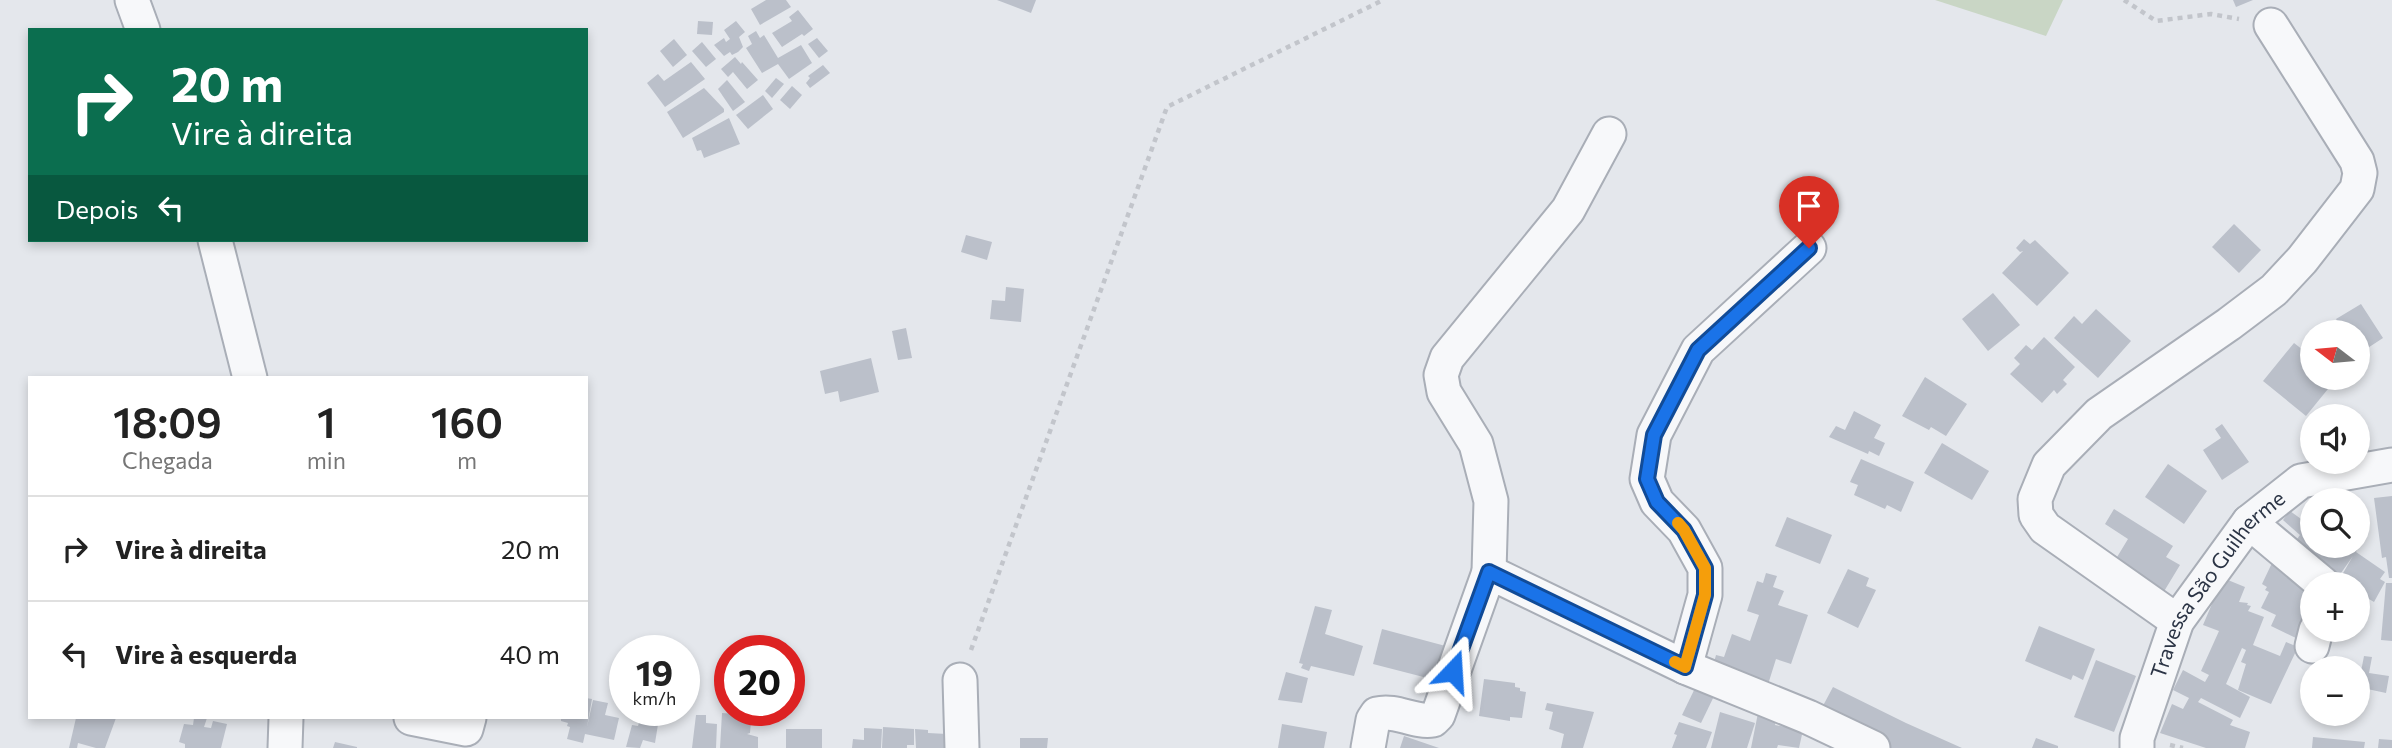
<!DOCTYPE html>
<html lang="pt">
<head>
<meta charset="utf-8">
<style>
  body { margin:0; font-family:Commissioner,sans-serif; background:#f6f6f6; color:#222; height:100vh; display:flex; flex-direction:column; font-size:26px; white-space:nowrap }
  * { box-sizing:border-box; margin:0 }
  p { font-size:23px; color:#767676 }
  .icon { flex:none; width:38px; height:38px; fill:none; stroke:currentColor; stroke-width:2; stroke-linecap:round; stroke-linejoin:round }
  .map { position:relative; flex:1; overflow:hidden }
  .sheet { position:absolute; left:28px; top:376px; width:560px; height:343px; display:flex; flex-direction:column; background:#fff; border-radius:0px; box-shadow:0 4px 10px #0003 }
  .sheet>* { flex:none }
  .guide { position:absolute; left:28px; top:28px; width:560px; height:214px; border-radius:0px; box-shadow:0 4px 10px #0003; background:#0b6e4f; color:#fff; overflow:hidden }
  .needle { width:46px; rotate:286deg }
  .buttons { position:absolute; left:2300px; top:320px; display:grid; gap:14px }
  .buttons a { display:grid; place-items:center; width:70px; height:70px; border-radius:50%; background:#fff; box-shadow:0 4px 10px #0003; font-size:35px }
  .speed { position:absolute; left:609px; top:635px; display:flex; gap:14px; font-size:35px; font-weight:700; text-align:center }
  .speed>* { display:grid; place-content:center; width:91px; height:91px; border-radius:50%; background:#fff; box-shadow:0 4px 10px #0003; line-height:1 }
  .speed small { font-size:18px; font-weight:400 }
  .speed .limit { border:10px solid #d22; background:#fff; color:#111 }
  .pin { position:absolute; display:grid; place-items:center; width:60px; height:60px; color:#fff; margin:-72px -30px; border-radius:50% 50% 50% 0; rotate:-45deg; box-shadow:0 0 7px #0007 }
  .pin .icon { rotate:45deg }
  .me { position:absolute; width:77px; margin:-38px; rotate:20deg; stroke-linejoin:round; filter:drop-shadow(0 0 5px #0008) }
  .turn { display:flex; align-items:center; gap:24px; height:147px; padding:0 28px; font-size:32px }
  .turn .icon { width:91px; height:91px; stroke-width:2.5 }
  .turn b { display:block; font-size:49px; line-height:60px }
  .then { display:flex; align-items:center; height:66px; padding:0 28px; background:#0003; gap:14px; font-size:26px }
  .eta { display:flex; justify-content:space-evenly; align-items:center; height:119px; text-align:center }
  .eta b { font-size:42px; font-weight:600; line-height:49px }
  ul { padding:0; list-style:none }
  li { display:flex; align-items:center; gap:21px; height:105px; padding:0 28px; border-top:2px solid #e0e0e0 }
  li div { flex:1 }
  li b { display:block; font-size:26px }
  li em { font-style:normal }
  .map>svg:first-child { display:block }
</style>
</head>
<body>
<div class="map">
<svg width="2392" height="748" viewBox="0 0 2392 748">
  <rect width="100%" height="100%" fill="#e4e7ec"/>
  <polygon fill="#c9d6c5" points="1935,0 2063,0 2046,36"/>
  <g fill="#bbc0ca">
    <polygon points="766,0 786,0 791,7 760,25 751,9"/>
    <polygon points="997,0 1036,0 1031,13"/>
    <polygon points="2233,0 2253,0 2236,7"/>
    <polygon points="798,10 813,29 804,36 802,34 782,47 772,33 792,21 789,17"/>
    <polygon points="698,21 713,22 712,35 697,34"/>
    <polygon points="736,21 745,32 739,37 743,47 738,52 732,55 730,52 724,56 714,45 724,38 726,42 730,39 724,30"/>
    <polygon points="756,31 760,38 764,35 778,58 801,45 812,63 789,79 778,64 762,73 746,48 752,44 748,36"/>
    <polygon points="817,38 828,51 819,58 808,44"/>
    <polygon points="674,39 687,55 673,67 660,51"/>
    <polygon points="702,42 716,59 706,67 692,51"/>
    <polygon points="735,57 741,64 742,62 758,80 747,89 733,72 728,77 721,69"/>
    <polygon points="691,62 705,79 665,107 647,83 658,74 664,81"/>
    <polygon points="823,65 830,73 810,88 806,83 810,78 808,76"/>
    <polygon points="776,78 784,84 772,98 765,91"/>
    <polygon points="727,80 745,102 733,111 718,89"/>
    <polygon points="792,86 802,95 790,109 780,100"/>
    <polygon points="704,88 724,109 724,112 683,138 667,112"/>
    <polygon points="763,95 773,109 748,129 736,115"/>
    <polygon points="729,118 740,144 704,158 701,150 697,151 692,138"/>
    <polygon points="2234,224 2261,250 2239,273 2212,247"/>
    <polygon points="966,235 992,242 987,260 961,252"/>
    <polygon points="2024,239 2030,244 2035,240 2069,273 2037,306 2002,273 2023,251 2020,252 2016,248"/>
    <polygon points="1006,287 1024,289 1021,322 990,319 992,300 1005,301"/>
    <polygon points="1993,293 2020,325 1988,351 1962,319"/>
    <polygon points="2361,304 2383,338 2357,355 2357,332 2337,332 2342,329 2336,319"/>
    <polygon points="2096,309 2131,341 2098,378 2054,338 2074,316 2082,324"/>
    <polygon points="906,328 912,358 898,360 892,331"/>
    <polygon points="2044,337 2075,367 2063,380 2067,384 2057,394 2054,390 2042,403 2010,374 2020,364 2014,358 2026,345 2032,350"/>
    <polygon points="2294,343 2312,357 2312,378 2325,378 2332,384 2306,416 2263,381"/>
    <polygon points="871,358 879,392 840,402 838,391 825,394 820,371"/>
    <polygon points="1925,377 1967,404 1946,436 1931,427 1929,430 1902,416"/>
    <polygon points="1854,411 1881,425 1874,438 1885,443 1879,456 1869,451 1868,454 1829,437 1836,426 1845,430"/>
    <polygon points="2222,424 2249,462 2222,480 2203,450 2221,438 2215,429"/>
    <polygon points="1942,443 1989,471 1972,500 1924,473"/>
    <polygon points="1861,459 1914,482 1901,512 1887,505 1885,509 1854,495 1858,485 1850,482"/>
    <polygon points="2168,464 2207,491 2184,524 2145,497"/>
    <polygon points="2392,496 2392,578 2389,578 2386,557 2382,558 2374,498"/>
    <polygon points="2114,509 2173,546 2166,557 2180,565 2160,598 2111,567 2128,539 2105,524"/>
    <polygon points="2290,511 2308,524 2312,519 2312,546 2359,546 2356,552 2385,572 2380,579 2385,582 2374,602 2357,592 2357,584 2346,584 2339,580 2353,556 2334,583 2292,546 2300,535 2283,520"/>
    <polygon points="1787,517 1832,535 1820,564 1775,546"/>
    <polygon points="2272,563 2312,589 2312,609 2298,639 2271,626 2276,615 2261,608 2269,592 2265,590 2267,587 2262,584"/>
    <polygon points="1848,569 1869,578 1866,586 1876,590 1858,628 1827,613"/>
    <polygon points="1766,573 1777,576 1773,587 1784,591 1778,605 1808,615 1791,664 1776,659 1765,694 1713,666 1716,655 1724,657 1732,634 1750,641 1759,615 1747,611 1757,581 1763,583"/>
    <polygon points="2223,578 2245,587 2239,602 2248,603 2247,605 2251,606 2248,611 2264,617 2253,645 2280,656 2286,642 2298,647 2271,704 2238,690 2246,664 2241,662 2246,650 2242,648 2226,684 2250,697 2240,718 2201,698 2198,702 2233,720 2230,725 2250,732 2245,748 2206,748 2160,733 2172,704 2183,709 2189,698 2173,690 2183,670 2205,682 2209,675 2201,671 2219,631 2203,625"/>
    <polygon points="2386,583 2392,583 2392,641 2381,640"/>
    <polygon points="1315,606 1332,610 1325,634 1363,646 1354,676 1311,666 1309,671 1301,668 1303,664 1299,663"/>
    <polygon points="2039,626 2095,649 2083,680 2073,675 2071,680 2025,661"/>
    <polygon points="1382,629 1453,648 1439,681 1373,664"/>
    <polygon points="2364,656 2372,657 2369,673 2389,676 2386,693 2358,687"/>
    <polygon points="2096,660 2136,676 2114,732 2074,717"/>
    <polygon points="1286,672 1308,678 1302,703 1278,700"/>
    <polygon points="1484,679 1515,683 1515,687 1520,688 1520,691 1526,692 1522,718 1510,717 1510,721 1479,716"/>
    <polygon points="1698,682 1717,690 1701,723 1682,715"/>
    <polygon points="1833,687 1906,723 1962,748 1890,748 1859,732 1817,717"/>
    <polygon points="2357,691 2365,693 2362,710 2357,709"/>
    <polygon points="586,698 592,699 587,727 593,700 608,703 605,715 619,718 614,740 585,734 583,743 567,739 570,727 567,726 568,723 561,721 561,718 586,718"/>
    <polygon points="1547,703 1594,712 1583,748 1561,748 1564,734 1549,729 1553,712 1545,710"/>
    <polygon points="1759,708 1777,714 1775,725 1803,730 1799,748 1778,745 1777,748 1751,748"/>
    <polygon points="1720,712 1755,723 1747,748 1711,748"/>
    <polygon points="642,713 659,718 655,743 643,740 640,748 626,747 632,725 638,726"/>
    <polygon points="722,713 750,715 752,723 751,722 750,733 747,734 758,737 758,748 720,748"/>
    <polygon points="696,715 706,715 706,723 717,724 716,748 692,748"/>
    <polygon points="76,718 116,718 105,748 96,748 78,743 77,748 69,748"/>
    <polygon points="194,718 207,718 204,727 211,728 213,721 227,724 221,748 185,748 185,744 179,742 184,724 193,725"/>
    <polygon points="1679,722 1712,732 1706,748 1672,748 1677,735 1674,734"/>
    <polygon points="1282,724 1327,732 1324,748 1278,748"/>
    <polygon points="883,727 914,729 914,745 907,745 907,748 882,748"/>
    <polygon points="864,728 882,729 881,748 852,748 853,739 864,740"/>
    <rect x="786" y="729" width="36" height="19"/>
    <polygon points="915,729 928,730 928,733 947,734 947,748 916,748"/>
    <polygon points="1404,736 1439,748 1400,748"/>
    <polygon points="2313,737 2365,742 2364,748 2312,748"/>
    <polygon points="1020,738 1048,738 1047,748 1020,748"/>
    <polygon points="2036,738 2058,746 2058,748 2032,748"/>
    <polygon points="2379,739 2392,740 2392,748 2378,748"/>
    <polygon points="335,742 357,747 357,748 333,748"/>
  </g>
  <g fill="none" stroke-linecap="round" stroke-linejoin="round">
    <defs>
      <g id="minor">
        <polyline points="132,0 143,30"/>
        <polyline points="215,240 250,378"/>
        <polyline points="2249,522 2323,584"/>
        <polyline points="1489,572 1491,501 1476,444 1444,392 1441,375 1447,358 1568,210 1609,134"/>
        <polyline points="2177,621 2045,528 2036,515 2035,499 2049,465 2099,414 2229,324 2274,290 2302,260 2357,189 2360,173 2357,161 2271,25"/>
        <polyline points="2312,646 2316,630"/>
        <polyline points="1685,667 1705,595 1705,568 1684,530 1657,502 1647,479 1654,435 1698,350 1809,248"/>
        <polyline points="960,680 962,748"/>
        <polyline points="411,718 466,729 469,718"/>
        <polyline points="285,748 286,718"/>
        <path d="M1368,748L1373,720L1377,714C1396,709 1414,723 1433,720L1438,715L1489,572L1685,667L1808,717L1873,748"/>
        <path id="s1" d="M2137,748V738L2177,621L2249,522L2301,481L2392,465"/>
      </g>
    </defs>
    <use href="#minor" stroke="#a9aeb7" stroke-width="37"/>
    <g stroke="#c2c5cb" stroke-width="4.5" stroke-dasharray="5 5" stroke-linecap="butt">
      <polyline points="2124,0 2156,21 2211,14 2239,19"/>
      <polyline points="971,650 1167,107 1383,0"/>
      <polyline points="2170,745 2183,748"/>
    </g>
    <use href="#minor" stroke="#f7f8fa" stroke-width="33"/>
  </g>
  <g fill="none" stroke-linecap="round" stroke-linejoin="round">
    <defs>
      <polyline id="route" points="1453,671 1489,572 1685,667 1705,595 1705,568 1684,530 1657,502 1647,479 1654,435 1698,350 1809,248"/>
    </defs>
    <use href="#route" stroke="#114b97" stroke-width="18"/>
    <use href="#route" stroke="#1a73e8" stroke-width="12"/>
    <polyline stroke="#f59e0b" stroke-width="12" points="1675,662 1685,667 1705,595 1705,568 1684,530 1678,523"/>
  </g>
  <g text-anchor="middle" stroke-width="7" stroke-linejoin="round" paint-order="stroke">
    <g font-size="21" fill="#2b3445" stroke="#f4f6f9">
      <text dy="7" stroke="none"><textPath href="#s1" startOffset="186">Travessa São Guilherme</textPath></text>
    </g>
  </g>
</svg>
<div class="buttons">
<a><svg class="needle" viewBox="-14 -14 28 28"><path d="M0-13l5 13h-10z" fill="#e53935"/><path d="M0 13l5-13h-10z" fill="#767676"/></svg></a>
<a><svg class="icon" aria-label="sound" viewBox="0 0 24 24"><path d="M4 9h4l5-4v14l-5-4H4zM17 9q2 3 0 6"/></svg></a>
<a><svg class="icon" aria-label="search" viewBox="0 0 24 24"><circle cx="10" cy="10" r="6"/><path d="M15 15l6 6"/></svg></a>
<a>+</a>
<a>−</a>
</div>
<div class="speed"><div>19<small>km/h</small></div><div class="limit">20</div></div>
<div class="pin" style="left:1809px;top:248px;background:#d93025"><svg class="icon" aria-label="arrive" viewBox="0 0 24 24"><path d="M6 21V4h12l-3 4 3 4H6"/></svg></div>
<svg class="me" style="left:1453px;top:671px" viewBox="-20 -20 40 40"><path d="M0-17L14 15 0 8-14 15z" fill="#1a73e8" stroke="#fff" stroke-width="4"/></svg>
<div class="guide">
<div class="turn"><svg class="icon" aria-label="right" viewBox="0 0 24 24"><path d="M7 20v-9h11M14 6l5 5-5 5"/></svg><div><b>20 m</b>Vire à direita</div></div>
<div class="then">Depois<svg class="icon" aria-label="left" viewBox="0 0 24 24"><path d="M17 20v-9H6M10 6l-5 5 5 5"/></svg></div>
</div>
<section class="sheet">
<div class="eta">
<div><b>18:09</b><p>Chegada</p></div>
<div><b>1</b><p>min</p></div>
<div><b>160</b><p>m</p></div>
</div>
<ul>
<li><svg class="icon" aria-label="right" viewBox="0 0 24 24"><path d="M7 20v-9h11M14 6l5 5-5 5"/></svg><div><b>Vire à direita</b></div><em>20 m</em></li>
<li><svg class="icon" aria-label="left" viewBox="0 0 24 24"><path d="M17 20v-9H6M10 6l-5 5 5 5"/></svg><div><b>Vire à esquerda</b></div><em>40 m</em></li>
</ul>
</section>
</div>
</body>
</html>
